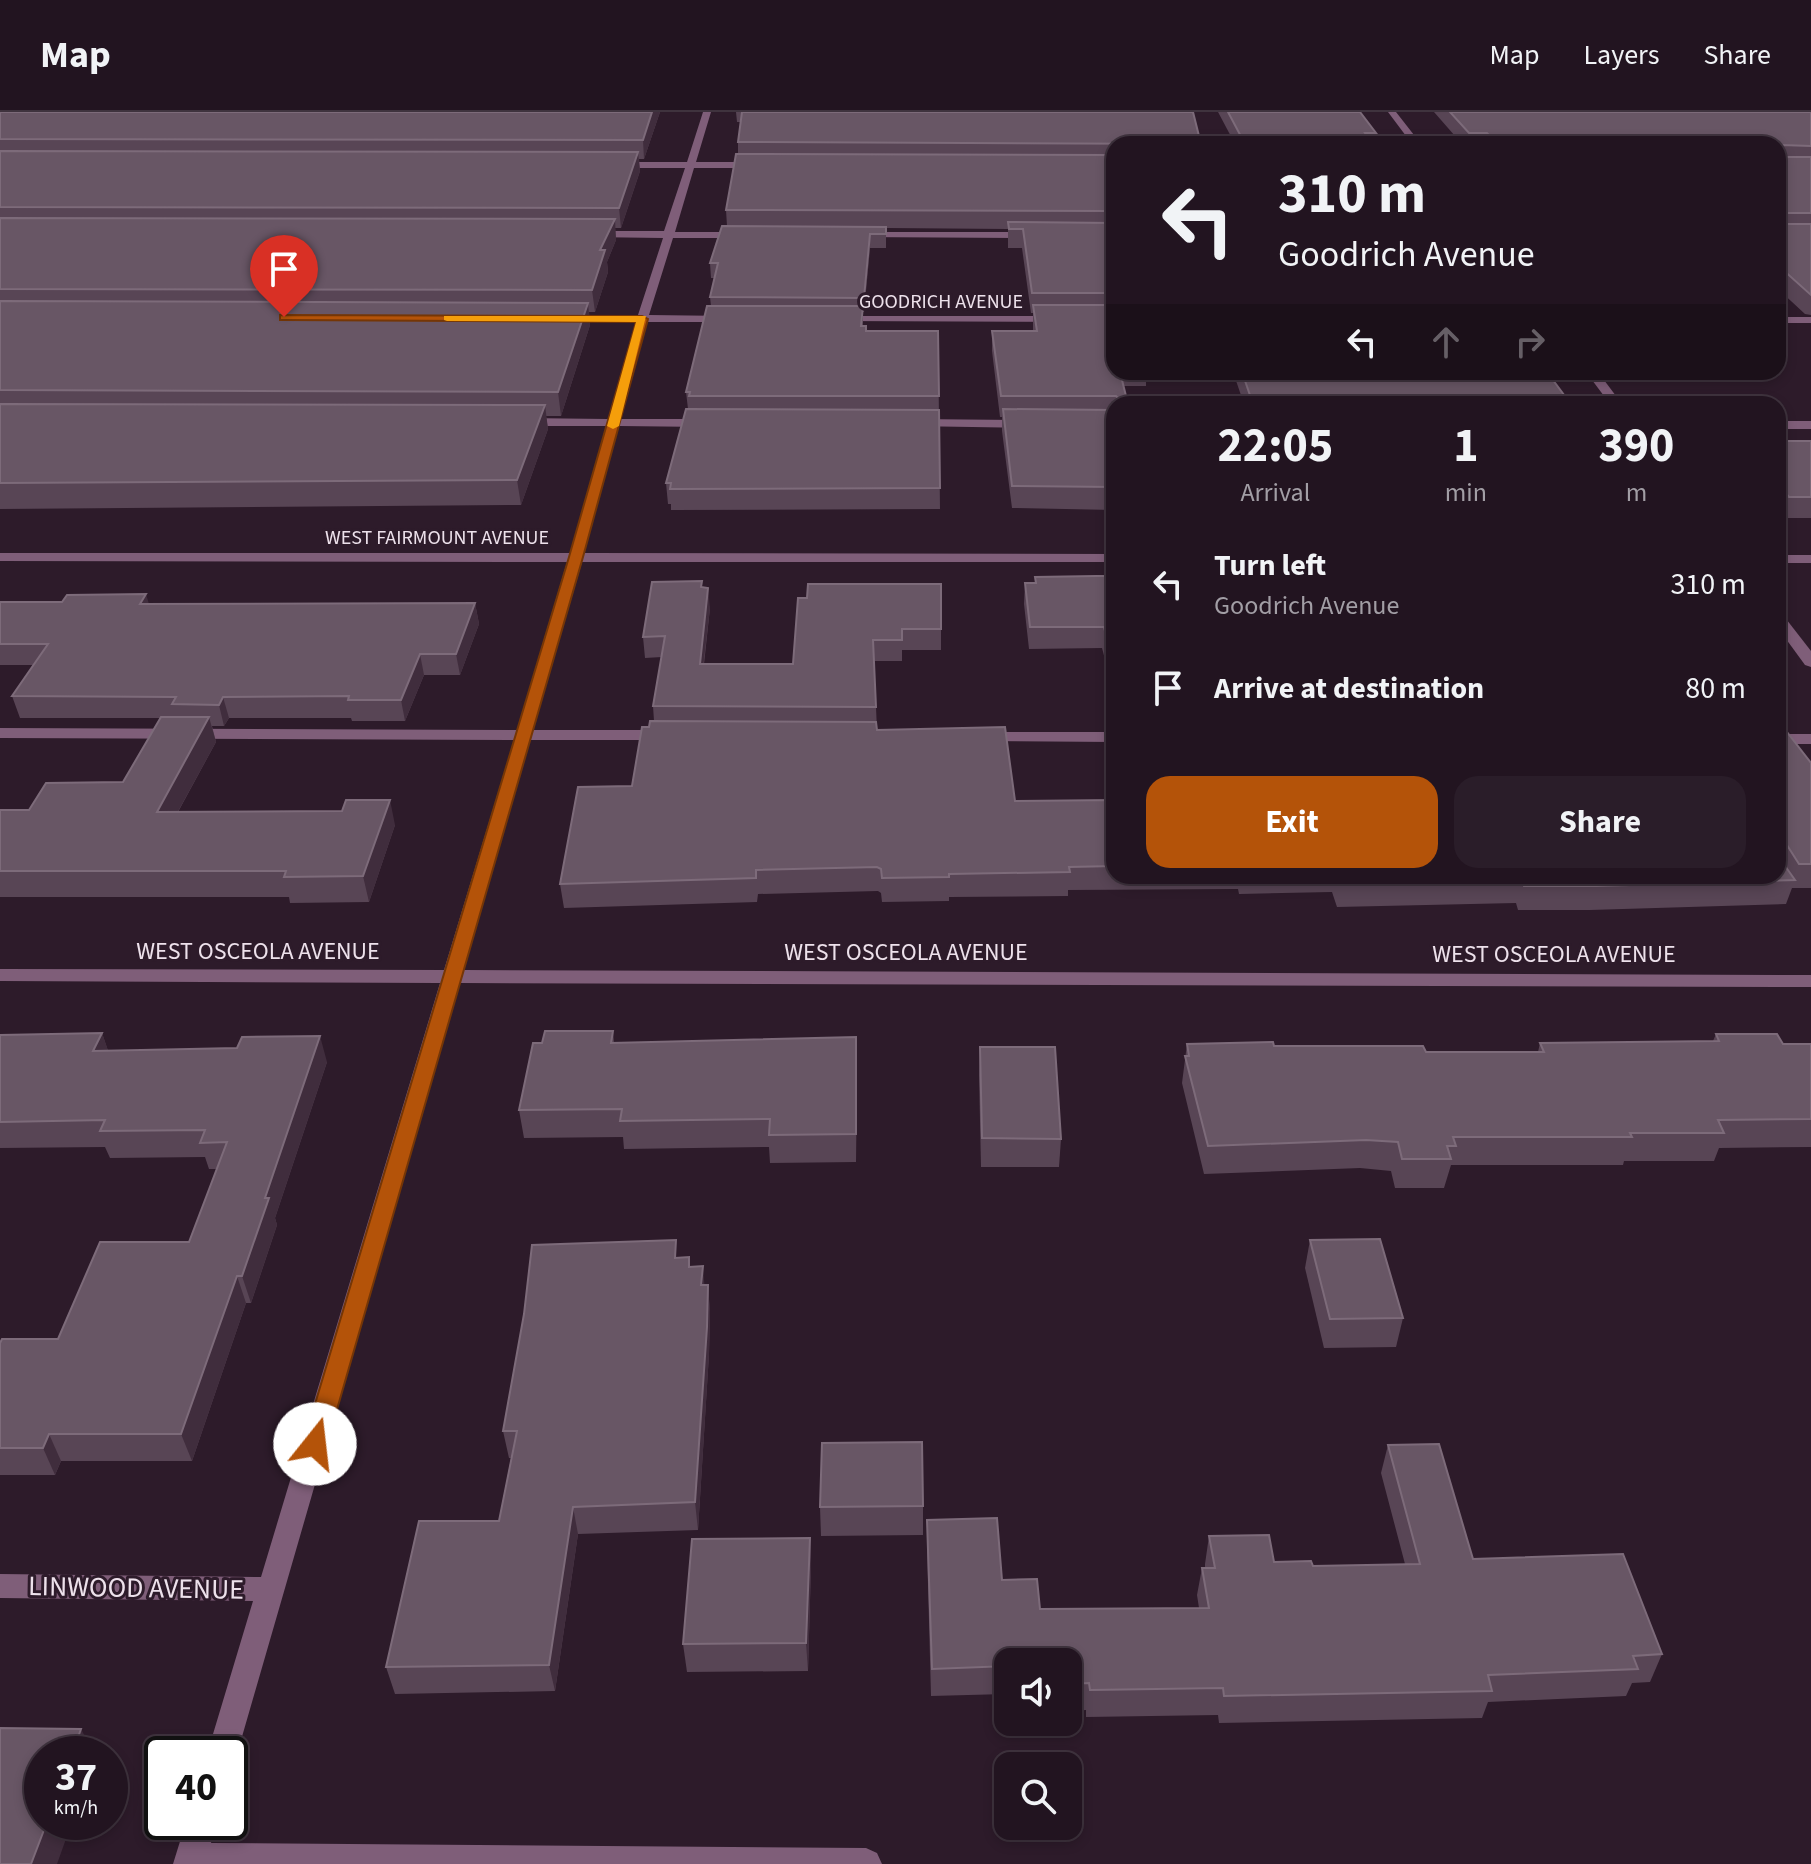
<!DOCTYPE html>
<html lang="en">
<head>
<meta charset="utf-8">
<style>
  body { margin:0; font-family:"Source Sans 3",sans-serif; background:#2a1d29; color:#f1f3f6; height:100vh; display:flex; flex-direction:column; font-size:30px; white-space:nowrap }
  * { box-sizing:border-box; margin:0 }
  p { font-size:26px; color:#a29ea5 }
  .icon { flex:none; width:44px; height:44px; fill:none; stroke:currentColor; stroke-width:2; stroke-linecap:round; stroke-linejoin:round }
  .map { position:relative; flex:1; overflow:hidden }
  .sheet { position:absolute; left:1106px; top:284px; width:680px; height:488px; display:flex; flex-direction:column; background:#221420; border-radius:24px; box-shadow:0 4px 12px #0003,0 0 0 2px #3f333e }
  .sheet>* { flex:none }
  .hud { position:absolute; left:1106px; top:24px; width:680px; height:244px; border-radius:24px; box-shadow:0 4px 12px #0003,0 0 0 2px #3f333e; background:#221420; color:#f1f3f6; overflow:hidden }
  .controls { position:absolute; left:994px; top:1536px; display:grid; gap:16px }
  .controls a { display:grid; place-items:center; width:88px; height:88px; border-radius:16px; background:#221420; box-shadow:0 4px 12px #0003,0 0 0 2px #3f333e; font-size:40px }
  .speed { position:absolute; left:24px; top:1624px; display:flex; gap:16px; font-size:40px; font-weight:700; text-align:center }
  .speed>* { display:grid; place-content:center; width:104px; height:104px; border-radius:50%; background:#221420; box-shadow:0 4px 12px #0003,0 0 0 2px #3f333e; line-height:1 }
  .speed small { font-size:20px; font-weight:400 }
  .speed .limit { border:4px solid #111; border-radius:12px; background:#fff; color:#111 }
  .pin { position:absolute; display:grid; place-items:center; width:68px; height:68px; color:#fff; margin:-82px -34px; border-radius:50% 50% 50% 0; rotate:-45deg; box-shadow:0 0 8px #0007 }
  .pin .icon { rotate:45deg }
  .me { position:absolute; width:88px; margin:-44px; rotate:16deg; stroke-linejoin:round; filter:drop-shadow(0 0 6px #0008) }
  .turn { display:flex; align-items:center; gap:28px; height:168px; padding:0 40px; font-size:36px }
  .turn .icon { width:104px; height:104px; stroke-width:2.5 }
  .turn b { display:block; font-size:56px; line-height:68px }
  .lanes { display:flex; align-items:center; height:76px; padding:0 40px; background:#0003; justify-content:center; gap:40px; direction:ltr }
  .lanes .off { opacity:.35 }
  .eta { display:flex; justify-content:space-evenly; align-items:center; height:136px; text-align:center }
  .eta b { font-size:48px; font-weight:700; line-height:56px }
  .action { display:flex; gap:16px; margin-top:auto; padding:16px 40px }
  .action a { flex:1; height:92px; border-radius:24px; background:#b45309; color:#fff; font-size:32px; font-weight:700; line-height:92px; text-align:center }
  .action a+a { background:#2a1d29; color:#f1f3f6 }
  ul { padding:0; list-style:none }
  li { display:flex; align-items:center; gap:24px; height:104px; padding:0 40px }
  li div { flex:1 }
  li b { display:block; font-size:30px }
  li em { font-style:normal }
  header { display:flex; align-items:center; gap:48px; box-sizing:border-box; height:112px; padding:0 40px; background:#221420; border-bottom:2px solid #3f333e }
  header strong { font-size:38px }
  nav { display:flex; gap:44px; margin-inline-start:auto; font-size:28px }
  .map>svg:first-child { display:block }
</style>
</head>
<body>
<header>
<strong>Map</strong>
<nav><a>Map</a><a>Layers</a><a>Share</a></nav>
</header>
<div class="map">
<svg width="1811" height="1752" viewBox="0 0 1811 1752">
  <rect width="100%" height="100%" fill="#2d1b2a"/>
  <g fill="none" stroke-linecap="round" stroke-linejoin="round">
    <g fill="#7f5e79" fill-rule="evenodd">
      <polygon points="703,0 711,0 696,50 758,50 763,53 758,56 694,56 675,120 744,120 749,123 744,126 673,126 649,203 730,204 736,207 730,210 647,210 621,307 706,307 712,311 706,315 619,314 584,441 1114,442 1114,450 582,450 533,618 666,618 674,623 666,628 530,628 464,858 1811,863 1811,875 460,871 237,1642 230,1653 230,1642 207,1642 253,1489 0,1486 0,1462 261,1465 440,871 0,869 0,857 444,858 514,628 0,626 0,616 517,618 567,450 0,449 0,441 570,441 606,314 522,314 516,310 522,306 608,307 636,210 562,209 556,206 562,203 638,203 663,126 588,125 583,122 588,119 664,119 685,56 614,56 609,53 614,50 687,50"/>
      <polygon points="1388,0 1396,0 1421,32 1412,32"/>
      <polygon points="860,120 1032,120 1037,123 1032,126 856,125 855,123"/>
      <polygon points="838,204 1114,204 1114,210 834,209 834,205"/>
      <rect x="1778" y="205" width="33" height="6"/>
      <polygon points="1586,260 1598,260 1622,292 1610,292"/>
      <polygon points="914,307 1030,308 1036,312 1030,316 910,314 908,311"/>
      <rect x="1778" y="309" width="33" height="8"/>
      <rect x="1778" y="443" width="33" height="8"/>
      <polygon points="1778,501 1783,503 1811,539 1811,555 1805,553 1778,516"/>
      <polygon points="982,620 1114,620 1114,630 976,629 974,625 976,621"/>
      <rect x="1778" y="622" width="33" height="10"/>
      <polygon points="186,1710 216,1710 211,1731 866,1736 877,1741 882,1752 173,1752"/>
    </g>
  </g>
  <g fill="#584555">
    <polygon points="0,0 660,0 644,47 639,47 640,59 621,116 615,116 616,128 607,150 608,160 595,200 589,200 590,213 561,304 546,304 548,317 521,393 0,397"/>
    <polygon points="736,0 1193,0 1201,32 1114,32 1114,260 1158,260 1155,266 1146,266 1146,274 1123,274 1128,292 1114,292 1114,398 1012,396 1002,319 1002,305 1000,305 992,239 992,219 1033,219 1033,201 1031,201 1022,136 1008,136 1008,117 886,116 886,136 870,136 864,200 863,200 863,214 866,219 938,219 940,397 671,398 671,392 668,392 666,371 688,297 686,280 711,194 710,185 715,166 711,166 710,151 727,114 726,98 738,42 738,30 741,10 737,10"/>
    <polygon points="1218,0 1360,0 1376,21 1375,32 1235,32"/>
    <polygon points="1434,0 1811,0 1811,203 1805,202 1778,177 1778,32 1462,32"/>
    <polygon points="1233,260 1547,260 1567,287 1566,292 1244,292"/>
    <polygon points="1778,329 1811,329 1811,406 1783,406 1778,401"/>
    <polygon points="1114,464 1114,582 1102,536 1029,537 1024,492 1025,471 1035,471 1035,465"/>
    <polygon points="941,472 941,538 902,538 902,549 874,549 877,618 1015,689 1114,688 1114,764 1778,764 1778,615 1811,651 1811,776 1792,776 1786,792 1590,798 1518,798 1516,791 1337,795 1332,780 1239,782 1238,777 1068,778 1068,784 949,785 949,789 882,790 881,781 878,779 758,782 757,790 564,796 560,772 632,674 649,615 654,609 653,594 662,545 645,546 643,525 702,475 710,496 704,552 793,552 807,486"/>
    <polygon points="0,490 149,492 475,491 479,512 460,563 424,563 405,609 352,609 351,606 229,606 224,614 212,614 216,630 178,700 395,713 369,790 290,791 289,785 0,785 0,698 29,698 123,670 160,606 20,606 12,584 34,553 0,553"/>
    <polygon points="613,919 614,931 857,953 856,1050 770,1051 769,1035 624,1037 623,1025 524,1026 519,998 542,931"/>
    <polygon points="102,921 108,939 327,950 275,1106 277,1113 251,1191 246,1191 192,1349 61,1349 55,1363 0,1363 0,1231 58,1227 189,1130 217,1057 209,1057 205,1045 110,1046 105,1035 0,1036 0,923"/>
    <polygon points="1716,922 1783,932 1811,932 1811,1035 1719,1036 1714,1049 1624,1049 1623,1053 1451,1053 1444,1076 1395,1076 1391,1059 1360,1056 1204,1062 1182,971 1187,932 1274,934 1426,940 1538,940 1540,931 1713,929"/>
    <polygon points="980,935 1061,1027 1059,1055 981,1055 979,963"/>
    <polygon points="1310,1128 1403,1206 1396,1235 1324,1236 1305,1156"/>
    <polygon points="689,1145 690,1155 705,1173 708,1173 710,1201 709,1242 698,1418 578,1422 555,1579 395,1582 386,1555 499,1409 511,1346 509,1346 503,1319 678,1146"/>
    <polygon points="1388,1333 1473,1447 1662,1542 1650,1570 1632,1571 1626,1584 1488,1590 1482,1606 1219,1611 1218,1603 1086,1605 1086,1598 1068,1599 1068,1550 1008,1550 1008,1601 1006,1582 931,1584 927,1436 927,1408 1040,1497 1199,1496 1197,1483 1202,1456 1205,1456 1205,1452 1209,1424 1274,1450 1313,1454 1405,1452 1381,1361"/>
    <polygon points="923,1394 923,1423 821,1424 820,1395"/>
    <polygon points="810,1426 811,1454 808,1559 687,1560 683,1532"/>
  </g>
  <g fill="#402d3d">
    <polygon points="652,0 660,0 644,47 643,28"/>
    <polygon points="638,40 640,59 621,116 619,96"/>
    <polygon points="615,107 616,128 607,150 608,160 595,200 592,178 600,138"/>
    <polygon points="870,122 870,136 864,200 864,186"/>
    <polygon points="588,191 590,213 561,304 558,280"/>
    <polygon points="545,293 548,317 521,393 517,368"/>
    <polygon points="708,476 710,496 701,573 700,552"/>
    <polygon points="146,482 152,502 140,492"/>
    <polygon points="475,491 479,512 460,563 456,542"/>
    <polygon points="420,542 424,563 405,609 401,588"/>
    <polygon points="223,585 229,606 224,614 219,593"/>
    <polygon points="209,605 216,630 164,725 157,700"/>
    <polygon points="390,688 395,713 369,790 363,764"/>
    <polygon points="102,921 111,947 93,939"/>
    <polygon points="320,924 327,950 275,1106 277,1113 251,1191 242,1164 265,1086"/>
    <polygon points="856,925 857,953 856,1050"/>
    <polygon points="703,1154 705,1181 701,1173"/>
    <polygon points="237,1164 246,1191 192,1349 181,1322"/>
    <polygon points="708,1173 710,1201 709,1242 698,1418 695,1390"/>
    <polygon points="49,1322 61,1349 55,1363 43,1336"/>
    <polygon points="573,1395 578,1422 555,1579 549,1553"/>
    <polygon points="810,1426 811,1454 808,1559 806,1531"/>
    <polygon points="81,1617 94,1642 72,1642"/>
    <polygon points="47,1710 72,1710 57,1752 31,1752"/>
  </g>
  <g fill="#685665" stroke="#7d6b7a" stroke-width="2">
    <polygon points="1,0 652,0 643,28 0,27 0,1"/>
    <polygon points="742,0 1193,0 1201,32 738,30"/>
    <polygon points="1228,0 1360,0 1376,21 1365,21 1372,32 1245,32"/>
    <polygon points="1450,0 1811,0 1811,34 1782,33 1779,42 1782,45 1811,45 1811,101 1783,101 1781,112 1811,112 1811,183 1781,156 1778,156 1778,32 1497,32 1487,21 1469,21"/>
    <polygon points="0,39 638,40 619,96 0,95"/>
    <polygon points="736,42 1114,43 1114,99 726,98"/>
    <polygon points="0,106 615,107 600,138 605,138 592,178 0,177"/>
    <polygon points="1008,110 1114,111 1114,181 1032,181 1023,117 1009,117"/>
    <polygon points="722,114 886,115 886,122 870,122 864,186 710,185 718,151 710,151"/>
    <polygon points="0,189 588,191 558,280 0,278"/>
    <polygon points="1033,193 1114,193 1114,260 1120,260 1128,292 1117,292 1119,287 1116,284 1001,284 992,219 1037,219"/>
    <polygon points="707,194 863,194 861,214 866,214 866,219 938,219 939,284 689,284 690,280 686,280"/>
    <polygon points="1242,260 1547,260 1567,287 1560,288 1563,292 1253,292"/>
    <polygon points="0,292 545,293 517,368 0,371"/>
    <polygon points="686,297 939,298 940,376 670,377 671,371 666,371"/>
    <polygon points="1003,297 1114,298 1114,375 1012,374"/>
    <polygon points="1778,329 1811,329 1811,385 1789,385 1778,372"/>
    <polygon points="1096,464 1114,464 1114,554 1104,515 1030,515 1025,471 1036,471 1035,465"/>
    <polygon points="702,469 701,475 708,476 700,552 793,552 798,486 807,486 808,472 941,472 941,517 902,517 902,528 873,528 876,595 653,594 665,524 643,525 652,470"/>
    <polygon points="146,482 140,492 475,491 456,542 420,542 401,588 348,588 349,584 223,585 219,593 172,592 176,585 12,584 48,532 0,532 0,490 62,490 67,483"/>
    <polygon points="161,605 209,605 157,700 342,699 346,688 390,688 363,764 284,765 286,759 0,759 0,698 29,698 46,671 123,670"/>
    <polygon points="650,609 876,610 877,618 1005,615 1015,689 1114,688 1114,754 1069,755 1070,760 949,762 949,765 882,766 881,757 877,755 756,758 756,766 560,772 578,675 632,674 642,615 649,615"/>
    <polygon points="1778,615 1783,615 1811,651 1811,752 1799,752 1778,719 1778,688 1784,688 1778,679"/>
    <polygon points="1778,744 1795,768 1597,774 1524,774 1522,767 1341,771 1338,764 1778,764"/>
    <polygon points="545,919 613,919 611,931 856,925 856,1022 769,1023 770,1007 620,1009 622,997 519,998 533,931 542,931"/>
    <polygon points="102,921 93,939 237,936 242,925 320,924 265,1086 269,1086 242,1164 237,1164 181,1322 49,1322 43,1336 0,1336 0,1231 2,1227 58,1227 100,1130 189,1130 227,1030 200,1031 205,1018 100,1019 105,1008 0,1010 0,923"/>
    <polygon points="1716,922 1777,922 1783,932 1811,932 1811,1007 1718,1008 1724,1021 1630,1021 1632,1025 1453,1025 1456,1034 1447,1034 1451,1047 1402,1047 1398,1030 1366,1028 1208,1034 1185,944 1189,944 1187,932 1273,930 1274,934 1423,934 1426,940 1544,940 1540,931 1719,929"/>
    <polygon points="980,935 1055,935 1061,1027 982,1026"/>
    <polygon points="1380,1127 1403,1206 1330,1207 1310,1128"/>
    <polygon points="676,1128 675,1146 689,1145 689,1155 703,1154 701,1173 708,1173 707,1215 695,1390 573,1395 549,1553 386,1555 419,1409 499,1409 517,1319 503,1319 524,1202 532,1133"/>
    <polygon points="922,1330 923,1394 820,1395 822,1331"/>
    <polygon points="1439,1332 1473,1447 1623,1442 1662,1542 1633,1544 1638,1557 1488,1563 1492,1579 1224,1584 1223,1576 1090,1578 1089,1571 1068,1572 1068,1550 1008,1550 1008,1556 1008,1554 932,1557 927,1408 997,1406 1002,1468 1037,1467 1040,1497 1209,1496 1202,1456 1215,1456 1209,1424 1269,1423 1274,1450 1311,1449 1313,1454 1420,1452 1388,1333"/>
    <polygon points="810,1426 806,1531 683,1532 692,1427"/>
    <polygon points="0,1616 81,1617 72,1642 42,1642 42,1710 47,1710 31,1752 0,1752"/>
  </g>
  <polygon fill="#b45309" stroke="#753606" stroke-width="2" points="280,203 642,204 648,207 583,445 327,1332 323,1339 315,1342 306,1339 303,1332 569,445 636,210 284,208 280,208"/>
  <polygon fill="#f59e0b" points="444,204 646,204 619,314 613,317 607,314 636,210 447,209 444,208"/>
  <g text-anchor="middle" stroke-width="6" stroke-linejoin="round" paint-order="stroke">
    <g font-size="20" fill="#ede1eb" stroke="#2d1b2a">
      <text x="941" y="196">GOODRICH AVENUE</text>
      <text x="437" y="432">WEST FAIRMOUNT AVENUE</text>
    </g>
    <g font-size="24" fill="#ede1eb" stroke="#2d1b2a">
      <text x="258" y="847">WEST OSCEOLA AVENUE</text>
      <text x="906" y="848">WEST OSCEOLA AVENUE</text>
      <text x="1554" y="850">WEST OSCEOLA AVENUE</text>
    </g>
    <g font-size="28" fill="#ede1eb" stroke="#2d1b2a">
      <text transform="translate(136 1475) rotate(1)" y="10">LINWOOD AVENUE</text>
    </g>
  </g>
</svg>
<div class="controls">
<a><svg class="icon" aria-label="sound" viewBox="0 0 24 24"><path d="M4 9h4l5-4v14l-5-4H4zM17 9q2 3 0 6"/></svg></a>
<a><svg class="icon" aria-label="search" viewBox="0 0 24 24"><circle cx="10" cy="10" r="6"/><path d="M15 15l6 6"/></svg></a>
</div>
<div class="speed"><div>37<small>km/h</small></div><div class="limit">40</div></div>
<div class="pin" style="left:284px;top:205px;background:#d93025"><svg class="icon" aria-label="arrive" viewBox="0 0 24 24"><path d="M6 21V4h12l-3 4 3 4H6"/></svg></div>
<svg class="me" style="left:315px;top:1332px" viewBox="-20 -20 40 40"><circle r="19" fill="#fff"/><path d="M0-13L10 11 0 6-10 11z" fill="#b45309"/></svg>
<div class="hud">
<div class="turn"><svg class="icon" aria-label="left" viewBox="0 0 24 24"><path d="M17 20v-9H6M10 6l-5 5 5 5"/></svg><div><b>310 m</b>Goodrich Avenue</div></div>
<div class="lanes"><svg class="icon" aria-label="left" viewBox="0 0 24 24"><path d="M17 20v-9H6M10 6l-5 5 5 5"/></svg><svg class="icon off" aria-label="ahead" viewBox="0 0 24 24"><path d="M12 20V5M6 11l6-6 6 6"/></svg><svg class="icon off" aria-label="right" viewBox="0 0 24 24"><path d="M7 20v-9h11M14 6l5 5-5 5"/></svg></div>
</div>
<section class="sheet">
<div class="eta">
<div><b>22:05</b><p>Arrival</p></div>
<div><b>1</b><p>min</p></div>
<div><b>390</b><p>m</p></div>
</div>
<ul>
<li><svg class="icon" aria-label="left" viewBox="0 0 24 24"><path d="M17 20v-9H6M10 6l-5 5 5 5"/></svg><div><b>Turn left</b><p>Goodrich Avenue</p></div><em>310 m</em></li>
<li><svg class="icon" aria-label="arrive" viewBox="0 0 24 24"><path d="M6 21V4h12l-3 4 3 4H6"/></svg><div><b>Arrive at destination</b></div><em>80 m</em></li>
</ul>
<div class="action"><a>Exit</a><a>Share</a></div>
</section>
</div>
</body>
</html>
